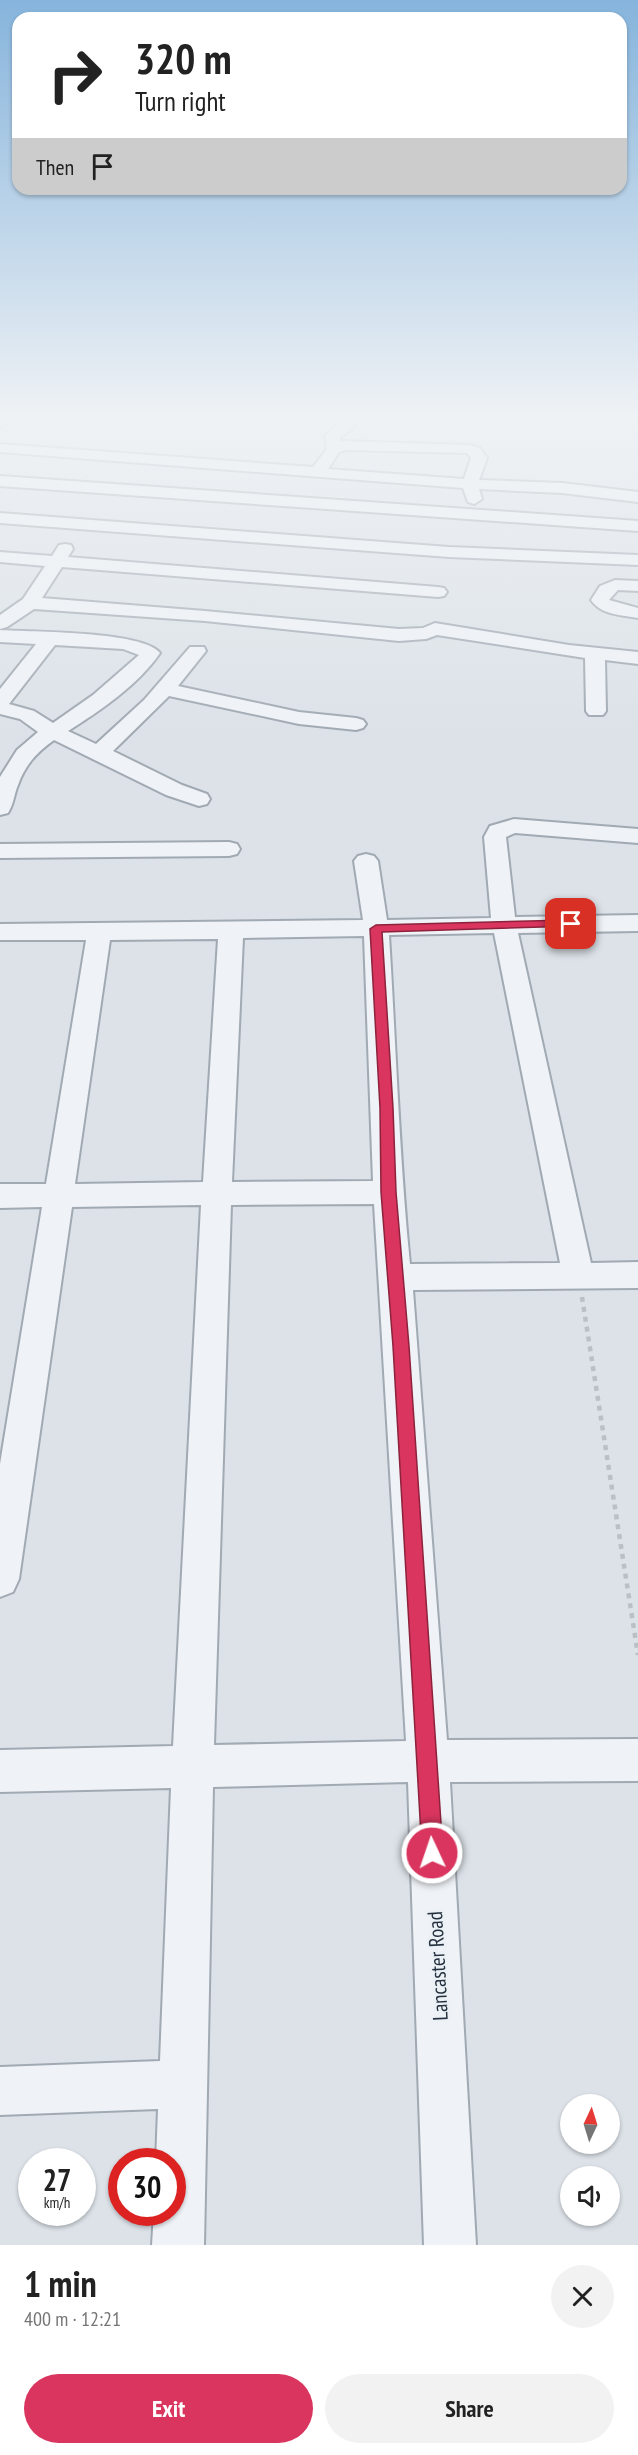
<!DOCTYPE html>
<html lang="en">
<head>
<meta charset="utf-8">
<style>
  body { margin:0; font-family:"PT Sans Narrow",sans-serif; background:#f2f2f2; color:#222; height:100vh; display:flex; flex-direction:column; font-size:22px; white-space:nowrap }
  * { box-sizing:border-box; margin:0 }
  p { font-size:20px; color:#767676 }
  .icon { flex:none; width:33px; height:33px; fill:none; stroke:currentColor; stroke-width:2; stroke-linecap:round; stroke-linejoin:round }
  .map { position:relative; height:2245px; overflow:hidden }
  .panel { display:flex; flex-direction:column; background:#fff; flex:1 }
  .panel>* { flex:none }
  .guide { position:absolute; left:12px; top:12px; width:615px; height:183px; border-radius:18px; box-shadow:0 2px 4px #0004; background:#fff; color:#222; overflow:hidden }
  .needle { width:39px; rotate:4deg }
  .buttons { position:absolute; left:560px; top:2094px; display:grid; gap:12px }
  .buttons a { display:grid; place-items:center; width:60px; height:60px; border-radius:50%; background:#fff; box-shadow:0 2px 4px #0004; font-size:30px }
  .speed { position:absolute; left:18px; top:2148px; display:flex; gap:12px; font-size:30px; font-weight:700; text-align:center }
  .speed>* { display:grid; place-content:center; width:78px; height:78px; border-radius:50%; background:#fff; box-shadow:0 2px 4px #0004; line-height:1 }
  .speed small { font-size:15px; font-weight:400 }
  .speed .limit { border:9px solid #d22; background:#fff; color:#111 }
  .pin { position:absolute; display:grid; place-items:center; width:51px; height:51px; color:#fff; margin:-26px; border-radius:12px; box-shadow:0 3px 9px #0006 }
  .me { position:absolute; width:66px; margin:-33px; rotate:357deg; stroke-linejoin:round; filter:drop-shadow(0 0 4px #0008) }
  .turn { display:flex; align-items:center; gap:21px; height:126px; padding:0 24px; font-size:27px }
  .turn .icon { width:78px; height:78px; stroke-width:2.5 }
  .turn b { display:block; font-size:42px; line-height:51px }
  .then { display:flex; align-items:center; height:57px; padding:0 24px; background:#0003; gap:12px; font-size:22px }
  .round { display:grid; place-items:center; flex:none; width:63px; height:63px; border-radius:32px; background:#f2f2f2 }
  .overview { display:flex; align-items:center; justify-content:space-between; height:102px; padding:0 24px }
  h1 { font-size:36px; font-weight:600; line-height:45px }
  .primary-button { display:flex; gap:12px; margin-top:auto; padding:12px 24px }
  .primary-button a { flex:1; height:69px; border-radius:36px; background:#d9355e; color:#fff; font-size:24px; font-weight:600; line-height:69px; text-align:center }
  .primary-button a+a { background:#f2f2f2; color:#222 }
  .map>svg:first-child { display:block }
</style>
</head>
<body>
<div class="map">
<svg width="638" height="2245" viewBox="0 0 638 2245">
  <rect width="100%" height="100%" fill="#dce2e8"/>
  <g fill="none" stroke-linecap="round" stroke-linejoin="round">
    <defs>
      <g id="minor">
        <polygon points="0,418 14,418 0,427"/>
        <path d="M347,418H361L351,430L340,437V441L469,445L480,448L487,458L479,480L562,483L638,492V502L562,493L479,489L482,499L474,504L468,502L463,488L0,452V444L313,467L327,449L325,435ZM346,450L467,453L471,458L464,479L328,469L339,452Z"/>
        <polygon points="0,476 638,521 638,531 0,486"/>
        <polygon points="0,513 449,547 638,555 638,565 449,557 0,523"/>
        <polygon points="65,544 71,545 73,549 68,557 438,587 444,588 447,592 444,596 438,597 62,567 42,598 205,611 399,629 423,628 435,623 569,645 638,652 638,664 605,660 606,711 603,715 589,715 586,711 585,658 437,635 426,639 399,641 205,621 34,609 7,627 0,629 0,615 23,599 45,566 0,562 0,552 52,556 59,545"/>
        <path d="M615,580L638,581V591L618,590L609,600L638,608V618C621,615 601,615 591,600L600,586Z"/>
        <path d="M0,630C30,632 144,631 160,653C138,685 100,711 68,731L96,744L144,700L190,647H204L206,651L178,686L299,712L356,718L363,720L366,724L363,728L356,730L299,724L169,696L113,751L182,785L207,794L210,799L207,804L199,806L166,795L54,740C37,752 25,765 18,785C14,794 14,804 8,813L0,815V777L17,750L38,732L20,719L0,714V689L36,644L0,642ZM55,645L123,649L139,655L93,695L53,723L34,711L9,704Z"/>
        <path d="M514,819L638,829V843L515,833L506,837L515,917L638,915V931L518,933L591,1263L638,1262V1288L413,1290L447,1740L638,1739V1781L450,1782L476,2245H424L408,1782L213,1787L204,2245H152L154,2212H172V2162H156L158,2109L0,2115V2067L160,2061L171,1788L0,1792V1750L173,1746L201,1205L72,1207L19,1579L13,1592L0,1597V1464L42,1207L0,1208V1184H46L86,940H0V924L363,920L354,861L358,856L366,854L374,856L378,861L387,920L491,918L484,837L490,826ZM494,933L560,1263L410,1264C399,1155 396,1045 389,935ZM364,936L373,1181L232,1182L243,938ZM218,939L203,1182L75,1184L110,940ZM374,1204L406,1741L214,1745L231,1205Z"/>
        <polygon points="229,842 237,844 240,849 237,854 229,856 0,858 0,844"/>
      </g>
    </defs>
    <use href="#minor" stroke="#a1a9b2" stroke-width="4"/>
    <polyline stroke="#bac0c6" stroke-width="4.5" stroke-dasharray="5 5" stroke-linecap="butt" points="582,1297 638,1655"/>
    <use href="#minor" fill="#eff2f6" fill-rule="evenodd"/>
  </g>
  <linearGradient id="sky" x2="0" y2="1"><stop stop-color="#86b4dc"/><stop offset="0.57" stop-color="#eff2f5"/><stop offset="1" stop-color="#eff2f5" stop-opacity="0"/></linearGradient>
  <rect width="638" height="732" fill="url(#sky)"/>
  <polygon fill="#d9355e" stroke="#8d223d" stroke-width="1.5" points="571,920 575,921 575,926 382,932 393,1108 396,1192 409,1346 443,1853 440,1860 432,1863 425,1860 422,1853 393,1346 381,1192 380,1108 370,929 376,925"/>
  <g text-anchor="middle" stroke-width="6" stroke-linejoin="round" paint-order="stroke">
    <g font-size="21" fill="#25313f" stroke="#ebf1f5">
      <text transform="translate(438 1966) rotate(-93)" y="7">Lancaster Road</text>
    </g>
  </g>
</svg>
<div class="buttons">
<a><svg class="needle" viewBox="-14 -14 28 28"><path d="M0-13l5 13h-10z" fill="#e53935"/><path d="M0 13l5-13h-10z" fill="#767676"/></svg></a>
<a><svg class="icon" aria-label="sound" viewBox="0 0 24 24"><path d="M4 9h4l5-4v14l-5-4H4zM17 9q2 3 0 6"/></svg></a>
</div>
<div class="speed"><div>27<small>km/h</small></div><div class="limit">30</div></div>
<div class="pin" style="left:571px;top:924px;background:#d93025"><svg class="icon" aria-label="arrive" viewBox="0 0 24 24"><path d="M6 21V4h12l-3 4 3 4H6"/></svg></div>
<svg class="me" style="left:432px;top:1853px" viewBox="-20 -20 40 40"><circle r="17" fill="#d9355e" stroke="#fff" stroke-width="3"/><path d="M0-11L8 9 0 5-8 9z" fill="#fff"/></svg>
<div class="guide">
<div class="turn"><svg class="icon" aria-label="right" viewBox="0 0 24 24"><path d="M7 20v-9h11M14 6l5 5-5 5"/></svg><div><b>320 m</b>Turn right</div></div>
<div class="then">Then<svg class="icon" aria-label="arrive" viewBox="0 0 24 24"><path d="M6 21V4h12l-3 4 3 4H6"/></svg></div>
</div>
</div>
<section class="panel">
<div class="overview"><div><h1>1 min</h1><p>400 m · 12:21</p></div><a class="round"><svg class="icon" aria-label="close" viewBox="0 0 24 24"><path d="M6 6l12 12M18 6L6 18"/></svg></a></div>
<div class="primary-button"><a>Exit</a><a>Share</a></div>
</section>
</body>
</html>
